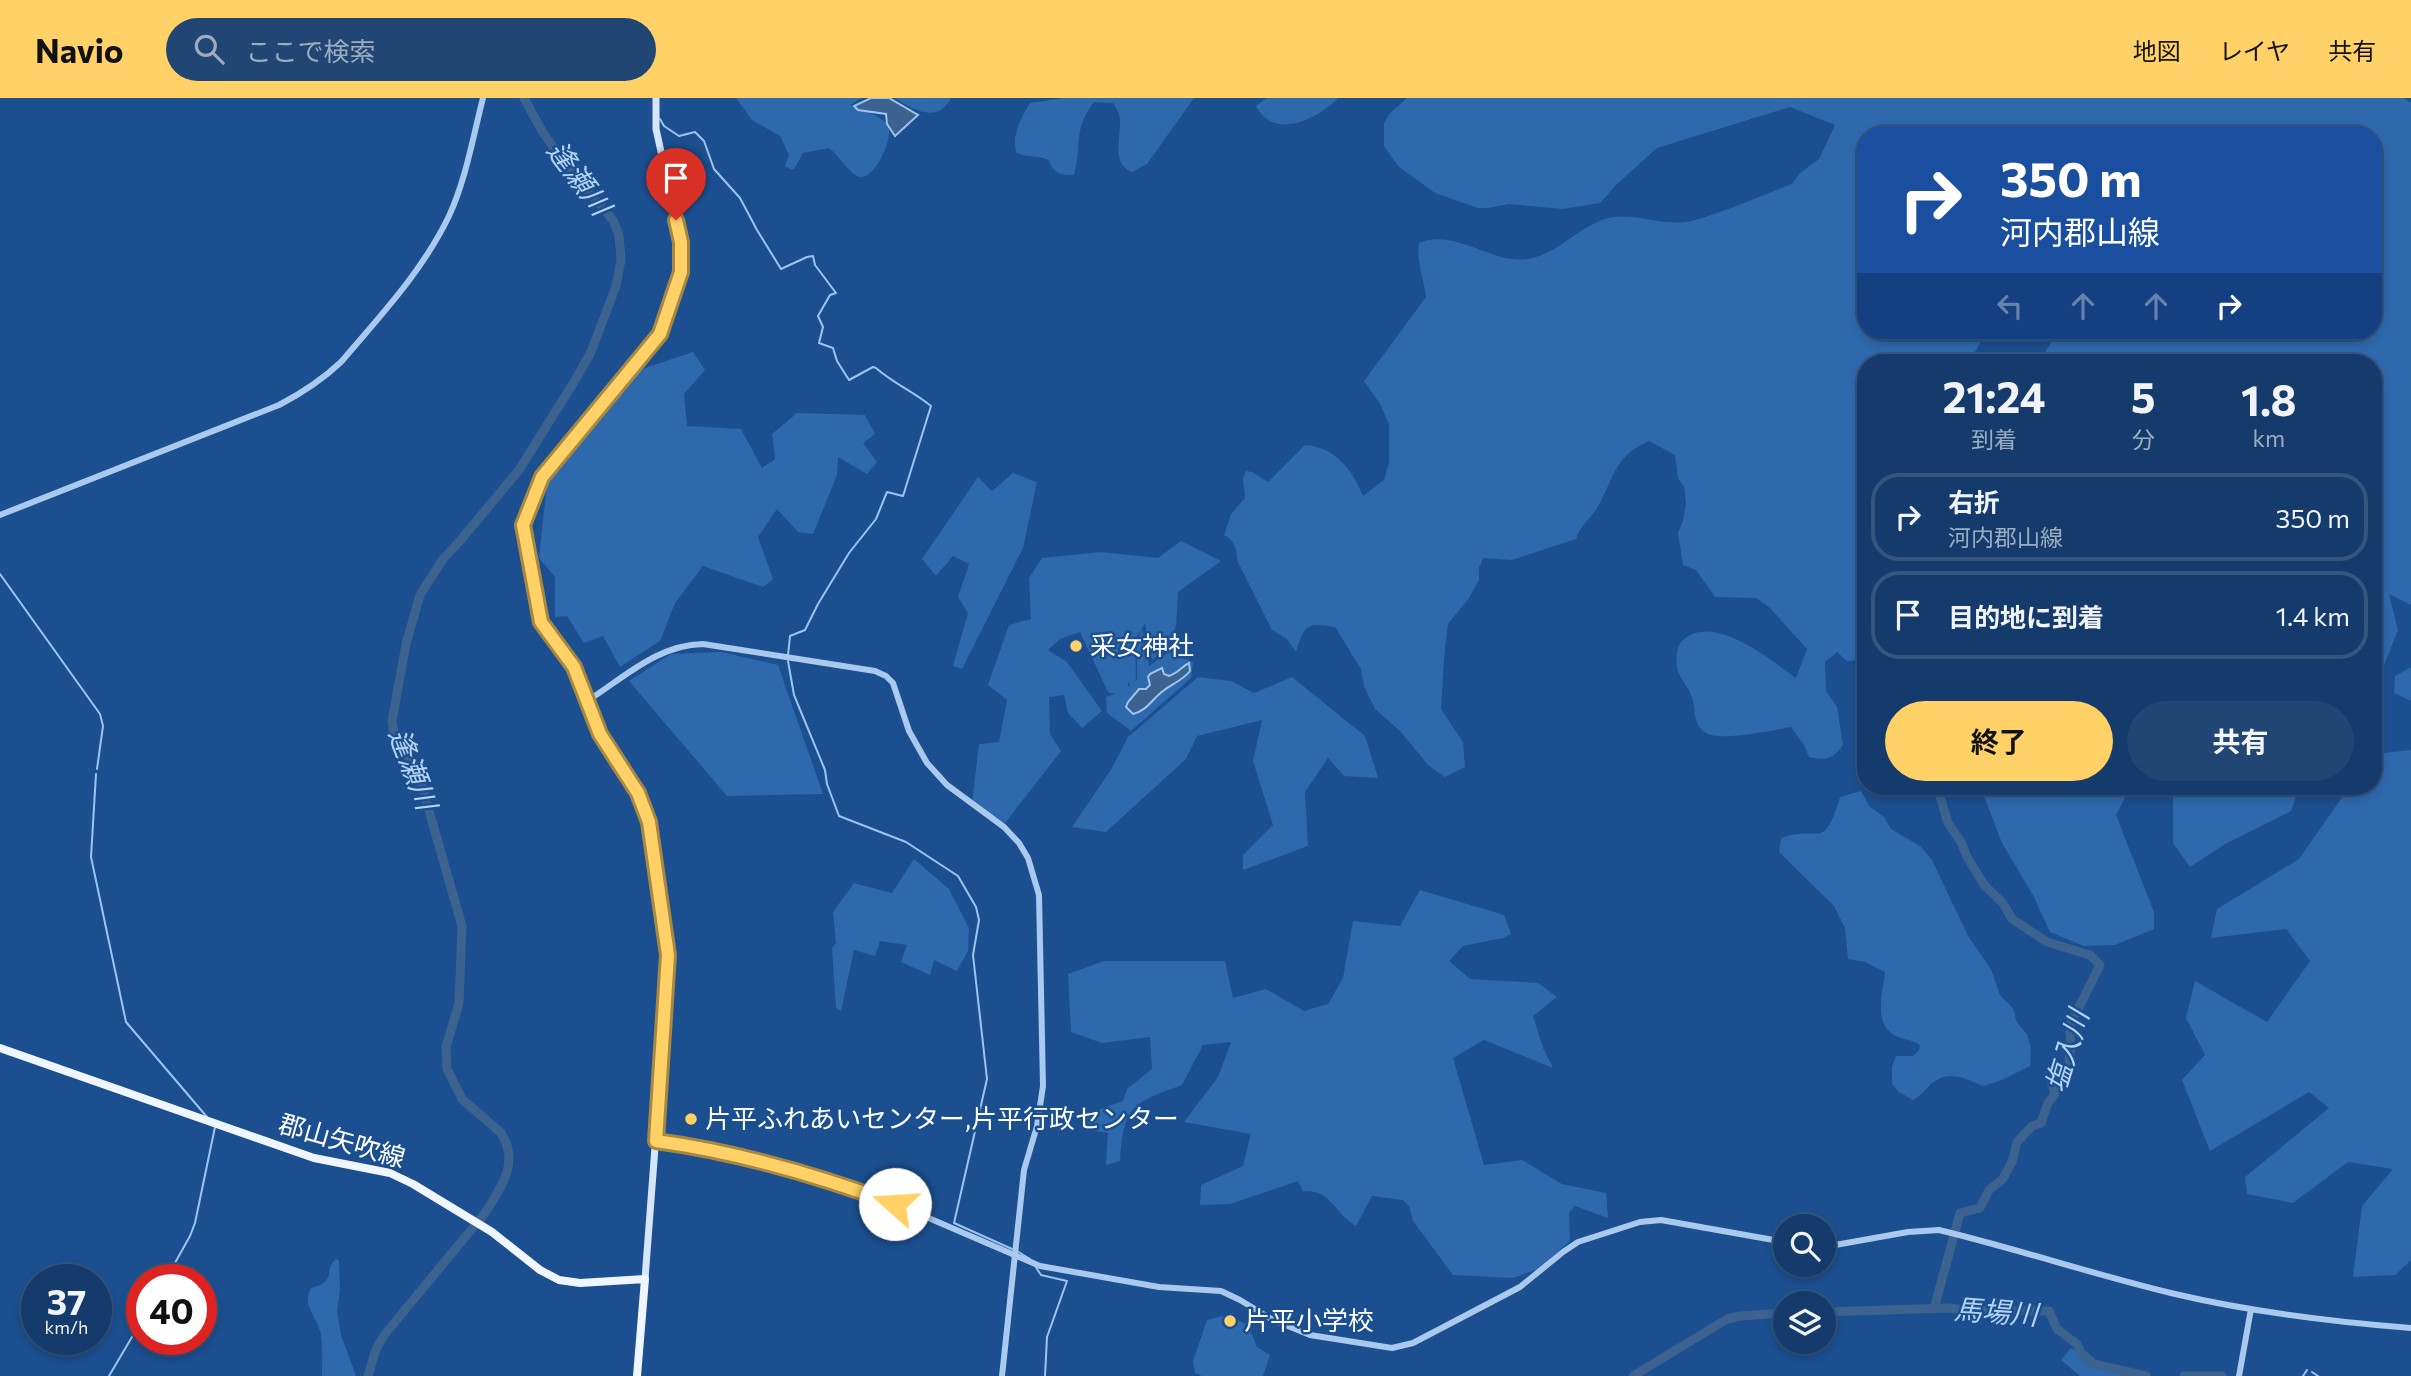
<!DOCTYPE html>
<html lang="ja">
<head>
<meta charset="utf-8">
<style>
  body { margin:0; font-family:Commissioner,"Noto Sans JP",sans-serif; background:#214673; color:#f1f3f6; height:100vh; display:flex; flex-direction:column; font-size:26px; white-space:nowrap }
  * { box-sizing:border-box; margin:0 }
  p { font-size:23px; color:#9dadc1 }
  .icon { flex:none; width:38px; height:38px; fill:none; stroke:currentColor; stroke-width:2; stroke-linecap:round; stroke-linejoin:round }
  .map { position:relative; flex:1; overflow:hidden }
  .drawer { position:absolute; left:1857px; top:256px; width:525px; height:441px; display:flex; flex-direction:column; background:#143b6b; border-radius:28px; box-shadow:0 4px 10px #0003,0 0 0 2px #33557e }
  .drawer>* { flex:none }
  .hud { position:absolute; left:1857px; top:28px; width:525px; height:214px; border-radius:28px; box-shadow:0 4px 10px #0003,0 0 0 2px #33557e; background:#1a4fa0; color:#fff; overflow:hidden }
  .tools { position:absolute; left:1773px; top:1116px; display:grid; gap:14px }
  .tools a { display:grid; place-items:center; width:63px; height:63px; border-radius:50%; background:#143b6b; box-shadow:0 4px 10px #0003,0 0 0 2px #33557e; font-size:35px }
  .speed { position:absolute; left:21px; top:1166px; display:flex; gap:14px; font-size:35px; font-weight:700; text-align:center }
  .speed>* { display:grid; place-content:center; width:91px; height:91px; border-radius:50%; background:#143b6b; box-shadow:0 4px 10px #0003,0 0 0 2px #33557e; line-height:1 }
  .speed small { font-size:18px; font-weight:400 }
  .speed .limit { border:10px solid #d22; background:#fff; color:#111 }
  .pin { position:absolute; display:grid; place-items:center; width:60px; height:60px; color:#fff; margin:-72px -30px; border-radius:50% 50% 50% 0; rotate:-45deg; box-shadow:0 0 7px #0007 }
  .pin .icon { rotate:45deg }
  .me { position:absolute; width:77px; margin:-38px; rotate:289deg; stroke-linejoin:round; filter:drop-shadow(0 0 5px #0008) }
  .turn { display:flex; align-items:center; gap:24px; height:147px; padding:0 28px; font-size:32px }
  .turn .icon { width:91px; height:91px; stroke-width:2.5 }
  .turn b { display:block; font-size:49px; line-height:60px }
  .lanes { display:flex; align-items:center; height:66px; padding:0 28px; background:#0003; justify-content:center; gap:35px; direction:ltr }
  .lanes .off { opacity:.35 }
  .eta { display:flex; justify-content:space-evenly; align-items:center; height:119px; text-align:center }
  .eta b { font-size:42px; font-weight:700; line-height:49px }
  .primary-button { display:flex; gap:14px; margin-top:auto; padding:14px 28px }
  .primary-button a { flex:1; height:80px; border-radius:42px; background:#ffd166; color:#111; font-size:28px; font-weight:700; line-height:80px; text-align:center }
  .primary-button a+a { background:#214673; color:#f1f3f6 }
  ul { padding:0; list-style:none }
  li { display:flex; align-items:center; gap:21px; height:88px; margin:0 14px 10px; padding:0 14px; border:4px solid #33557e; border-radius:28px }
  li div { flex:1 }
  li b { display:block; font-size:26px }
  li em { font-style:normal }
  header { display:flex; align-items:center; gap:42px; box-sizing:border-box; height:98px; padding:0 35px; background:#ffd166; color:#111 }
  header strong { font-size:33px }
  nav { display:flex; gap:38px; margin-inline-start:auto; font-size:24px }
  .search { width:490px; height:63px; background:#214673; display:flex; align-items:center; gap:18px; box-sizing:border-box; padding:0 24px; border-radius:38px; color:#9dadc1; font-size:26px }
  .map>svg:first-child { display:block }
</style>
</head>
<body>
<header>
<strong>Navio</strong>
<div class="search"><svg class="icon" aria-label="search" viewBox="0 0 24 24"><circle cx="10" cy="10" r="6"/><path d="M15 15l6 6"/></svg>ここで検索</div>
<nav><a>地図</a><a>レイヤ</a><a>共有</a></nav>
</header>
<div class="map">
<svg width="2411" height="1278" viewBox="0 0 2411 1278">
  <rect width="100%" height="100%" fill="#1b4f8f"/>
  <g fill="#2e69ad">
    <path d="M736,0H862L850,7C861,13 883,17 888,28C894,39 874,86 857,78C847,73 839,57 829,50L803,55L794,71H790L785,68L789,57L780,38L752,22Z"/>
    <path d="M895,0H951C937,26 914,12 895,0Z"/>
    <path d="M1063,0H1194L1147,66L1132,74C1108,64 1124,35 1119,16C1119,15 1114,6 1113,5L1094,4C1073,30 1082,48 1074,77C1061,78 1052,74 1049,62C1038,57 1028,60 1017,55C1010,38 1022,19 1030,5Z"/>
    <path d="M1267,0H1338C1318,21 1274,43 1256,8Z"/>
    <path d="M1407,0H2404L2411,5V507L2389,496L2398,532L2373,595V264H2039L2058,233H2373V37H1866V233H1987L1969,264H1866L1865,558L1863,562L1847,563L1837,554L1825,564L1826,593L1837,609L1843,647C1833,661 1826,663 1809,659L1804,647L1791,629C1773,632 1720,644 1706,635C1691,625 1697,611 1691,597C1688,589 1681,582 1678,573C1675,565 1676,549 1682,543C1712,513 1771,562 1796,580L1807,551L1770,510L1756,500L1715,499L1696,472L1683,467L1678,435L1683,423L1686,405L1684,388L1678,381L1675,357L1649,343C1613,359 1615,379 1597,410C1590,421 1580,428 1576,441L1512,462L1483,460L1479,470V482L1469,500L1448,526L1445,549L1441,611L1463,644L1465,669L1445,679L1428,667L1400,633L1375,611L1364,588L1361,571L1335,529C1307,524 1304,527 1296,554L1287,541L1272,532L1237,462C1237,451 1234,442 1224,437L1231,416L1245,400L1243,380L1246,373L1252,374L1268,384L1305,347C1335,349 1352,371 1363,398L1384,382L1389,365V326L1380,306L1364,283L1426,199C1424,180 1416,164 1419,145C1455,130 1491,166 1527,161C1556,157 1575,132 1602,122C1632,111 1661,130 1691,123C1724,115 1759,98 1792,86L1800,75L1819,61L1835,27L1790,9L1657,50L1616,87L1600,105L1563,111L1509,106L1488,110H1478L1435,95L1398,68L1384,48V25L1390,15Z"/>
    <polygon points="693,254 705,272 684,296 687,328 741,331 762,370 775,361 772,336 797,315 865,317 875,336 863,345 877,364 867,376 838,359 837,377 813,436 798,434 777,411 758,439 773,481 763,489 703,468 675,505 660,543 620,569 603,538 584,545 567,518 555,519 555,479 539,460 547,385 642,271"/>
    <polygon points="1013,375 1037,384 1023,450 962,571 953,568 968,515 958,499 969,466 953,458 936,478 922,461 978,379 992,393"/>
    <polygon points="1181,443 1221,463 1178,494 1176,528 1167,551 1152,562 1145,525 1135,541 1136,581 1130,587 1128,583 1128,589 1137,581 1137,543 1142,530 1149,568 1169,554 1193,564 1191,580 1131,633 1107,615 1106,599 1115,596 1108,594 1080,534 1060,541 1048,552 1067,564 1102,613 1082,630 1068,615 1064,597 1049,599 1050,636 1061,653 1005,725 972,705 979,646 999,644 1007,602 988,587 1009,527 1031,521 1029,480 1042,460 1101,454 1158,460"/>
    <polygon points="721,554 778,567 823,696 727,698 629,583 671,556"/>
    <polygon points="2411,569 2411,603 2394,595 2395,578"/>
    <polygon points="1198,579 1231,583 1254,595 1292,579 1365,638 1378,680 1344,678 1328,660 1305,694 1308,748 1243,772 1243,757 1273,727 1253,663 1262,622 1197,638 1186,661 1106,734 1072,729 1112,670 1128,639"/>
    <polygon points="2411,652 2411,1162 2395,1177 2353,1179 2362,1108 2393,1071 2348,1064 2293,1105 2247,1096 2245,1079 2329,1010 2309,994 2210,1053 2182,982 2205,957 2186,920 2195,883 2267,924 2310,863 2286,831 2211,840 2217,811 2299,761 2350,688 2373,688 2373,656"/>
    <polygon points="1980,688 2131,688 2116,717 2154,814 2154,831 2115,847 2084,848 2050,834 2034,799 2002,745"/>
    <polygon points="2173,688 2300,688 2291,713 2225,746 2190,769 2173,745"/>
    <path d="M1861,693L1869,708L1884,719L1891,731L1920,748L1932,762L1968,838L1991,871L2000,897L2013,910L2017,925L2027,936L2031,951L2030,968L2002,982L1983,988C1966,980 1946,971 1930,987C1924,994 1921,997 1913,1002L1899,994L1892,986V969L1896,958H1913L1919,952L1920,947C1912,941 1902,942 1894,937C1873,924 1883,893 1885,874L1865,864L1848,861L1845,830L1834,808L1779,754L1781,740C1821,726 1823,755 1840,699Z"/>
    <polygon points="914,761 949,791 969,830 968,853 957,873 934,862 930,877 901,864 907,847 880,843 875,858 854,852 841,913 836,910 832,850 836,845 833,814 854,785 892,795"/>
    <path d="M1420,792L1504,817L1511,836L1503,840L1463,848L1449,863L1470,881L1538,885L1557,899L1533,918L1543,950L1553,970L1484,942L1453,960L1484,1067L1522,1062L1562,1086L1606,1095L1608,1120L1575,1108L1569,1115L1570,1143L1538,1171L1513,1180L1453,1177L1413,1123L1409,1108L1403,1102L1372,1098L1356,1128C1333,1114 1331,1091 1303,1093L1298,1083L1230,1106L1200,1107L1201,1087L1243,1068L1251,1036L1184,1024L1218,979L1231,944L1203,947L1182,987C1132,1005 1124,1007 1120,1063L1106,1067L1108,1035L1096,1033L1081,1018L1123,1003L1127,991L1152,971L1150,939L1102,945L1071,934L1068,876L1104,863H1225L1233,900L1266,891L1304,913L1328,906L1343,880L1353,823L1400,828Z"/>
    <path d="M336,1161L339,1163L340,1192L337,1212L341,1237L356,1278H322C322,1265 323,1250 321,1237C318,1219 301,1209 311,1190C338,1183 323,1172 336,1161Z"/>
    <polygon points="1227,1217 1248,1227 1257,1249 1270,1257 1263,1278 1202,1278 1195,1275 1193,1263 1207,1222"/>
    <polygon points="2071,1250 2100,1269 2131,1278 2080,1278 2061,1262"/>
  </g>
  <g fill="#3c6290" stroke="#9cc4f0" stroke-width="2">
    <polygon points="871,0 889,0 918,17 895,38 887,26 886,16 858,12 854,8"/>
    <path d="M1189,565L1190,573C1183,582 1172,586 1163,593C1153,600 1148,612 1133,616L1126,609L1128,604L1139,591H1146L1150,587L1148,579L1150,576L1162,570L1164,576L1169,578C1178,575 1181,569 1189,565Z"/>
  </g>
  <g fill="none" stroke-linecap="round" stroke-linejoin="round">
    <g stroke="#9cc4f0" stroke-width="2">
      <path d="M660,21L664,28L679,38L695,34L704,43L714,71L740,100L757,132L781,171L807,159L813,158L815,167L836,195L830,197L818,218L823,229L819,245L833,250L837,263L849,282L873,269L876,270C894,286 913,293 931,308L903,398L887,394L876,421L849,455L818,506L805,532L790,538L788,557"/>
      <polyline points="0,476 100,616 103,628 97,671"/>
      <polyline points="788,563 794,597 825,672 827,686 839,718 906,744 958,778 976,809 979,822 973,857 987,981 954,1125 1012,1151"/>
      <polyline points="96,676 91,759 126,924 207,1019"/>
      <polyline points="1017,1153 1030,1161"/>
      <polyline points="1035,1168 1041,1177 1067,1183 1047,1239 1045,1278"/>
      <polyline points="166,1181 190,1138 195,1125 215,1029"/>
      <polyline points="2312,1274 2318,1278"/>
      <polyline points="109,1278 142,1222"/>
      <polyline points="2303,1278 2307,1272"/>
    </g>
    <g stroke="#3c6290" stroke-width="9">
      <path d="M1934,1211L1960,1115L1980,1110L1989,1092L2002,1082L2012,1064L2017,1044L2032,1028L2041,1025L2048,1005L2055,996L2051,982C2056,973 2064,975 2069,968C2068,959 2072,950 2071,945C2070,938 2070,934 2070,927L2100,867L2090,857L2047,844L2012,821L2003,805L1985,788L1967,759L1961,744L1948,725L1937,688"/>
      <polyline points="1824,1214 1949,1210 1971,1213 2049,1213 2057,1231 2077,1246 2081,1255 2094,1266 2146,1278"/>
      <path d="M368,1278L376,1251L385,1236L485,1115C501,1090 520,1064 501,1035L462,1001L447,971L446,949L459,905L462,828L422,688L413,667L394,637L392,623L406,546L420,497L443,461L459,444L519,372L574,284L591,254L616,188L621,162L619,137L613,122L567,69L542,33L524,0"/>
      <polyline points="1633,1278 1727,1221 1740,1218 1785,1215"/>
      <polyline points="2184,1278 2222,1278"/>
    </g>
    <g stroke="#a9c9ee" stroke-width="6">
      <path d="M0,417L279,307C302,295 322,282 341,264C380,218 422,174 449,118C466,81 473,39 483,0"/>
      <path d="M587,603C625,579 657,547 703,546L875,573L886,578L893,585L909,633L927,665L947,687L1004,729L1019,745L1028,760L1039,797L1043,988L1037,1028L1024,1072L1002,1278"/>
      <polyline points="656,1043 691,1048 792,1072 870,1097 910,1112 1040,1168 1159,1189 1221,1193 1240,1202 1273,1222 1310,1237 1392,1250 1413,1245 1520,1189 1563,1154 1578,1144 1640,1124 1661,1122 1785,1144"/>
      <path d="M1824,1149L1908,1134L1939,1132C2018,1151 2095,1177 2175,1196C2252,1214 2332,1224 2411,1230"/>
      <polyline points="2239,1278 2251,1211"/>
    </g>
    <polyline stroke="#d6e6fa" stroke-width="7" points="645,1181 668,878 667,842 655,755 645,709 600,636 582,587 572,565 541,524 523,427 527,411 542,379 660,236 681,174 681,144 656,31 656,0"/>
    <polyline stroke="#f0f6ff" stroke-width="8" points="0,950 314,1060 390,1075 413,1086 492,1134 540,1172 559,1182 580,1185 645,1181 637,1278"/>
  </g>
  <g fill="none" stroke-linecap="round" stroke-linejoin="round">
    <defs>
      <path id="route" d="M676,122L681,144V174L660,236L542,379L523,427L541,524L574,569L600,636L638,695L649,724L668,857L656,1043C738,1054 819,1078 895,1106"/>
    </defs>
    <use href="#route" stroke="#a68842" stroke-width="18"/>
    <use href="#route" stroke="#ffd166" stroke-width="12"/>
  </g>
  <g fill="#ffd166" stroke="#1b4f8f" stroke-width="2.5">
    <circle cx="1076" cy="548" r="7"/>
    <circle cx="691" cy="1021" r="7"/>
    <circle cx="1230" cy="1223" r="7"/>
  </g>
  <g text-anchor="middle" stroke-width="5" stroke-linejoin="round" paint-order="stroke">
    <g font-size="26" fill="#fff" stroke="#1b4f8f" text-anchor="start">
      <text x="1090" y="557">采女神社</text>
      <text x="705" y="1030">片平ふれあいセンター,片平行政センター</text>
      <text x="1244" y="1232">片平小学校</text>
    </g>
    <g font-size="26" fill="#fff" stroke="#1b4f8f">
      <text transform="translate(342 1043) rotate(16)" y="9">郡山矢吹線</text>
    </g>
    <g font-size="28" font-style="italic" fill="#b5d3f5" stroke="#1b4f8f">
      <text transform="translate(579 80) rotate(53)" y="10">逢瀬川</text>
      <text transform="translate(413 671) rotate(69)" y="10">逢瀬川</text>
      <text transform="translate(2067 953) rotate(-73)" y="10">塩入川</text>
      <text transform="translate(1996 1214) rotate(4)" y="10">馬場川</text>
    </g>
  </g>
</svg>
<div class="tools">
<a><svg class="icon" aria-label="search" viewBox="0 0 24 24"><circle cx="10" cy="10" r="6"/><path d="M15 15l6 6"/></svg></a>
<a><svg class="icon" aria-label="layers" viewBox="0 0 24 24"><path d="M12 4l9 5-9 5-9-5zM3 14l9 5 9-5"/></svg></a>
</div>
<div class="speed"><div>37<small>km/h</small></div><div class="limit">40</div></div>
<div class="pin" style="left:676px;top:122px;background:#d93025"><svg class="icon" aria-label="arrive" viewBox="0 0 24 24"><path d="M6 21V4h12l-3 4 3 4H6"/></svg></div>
<svg class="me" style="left:895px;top:1106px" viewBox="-20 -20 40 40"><circle r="19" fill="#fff"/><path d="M0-13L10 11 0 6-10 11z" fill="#ffd166"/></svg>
<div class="hud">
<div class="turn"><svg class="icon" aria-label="right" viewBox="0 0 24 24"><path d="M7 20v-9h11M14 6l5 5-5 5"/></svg><div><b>350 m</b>河内郡山線</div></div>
<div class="lanes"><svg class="icon off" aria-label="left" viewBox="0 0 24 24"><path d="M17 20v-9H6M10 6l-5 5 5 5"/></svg><svg class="icon off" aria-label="ahead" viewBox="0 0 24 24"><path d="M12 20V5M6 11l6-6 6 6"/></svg><svg class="icon off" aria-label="ahead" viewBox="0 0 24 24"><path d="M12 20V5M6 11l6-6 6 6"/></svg><svg class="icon" aria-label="right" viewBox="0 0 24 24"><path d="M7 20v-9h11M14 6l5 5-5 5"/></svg></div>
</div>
<section class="drawer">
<div class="eta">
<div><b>21:24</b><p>到着</p></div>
<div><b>5</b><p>分</p></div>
<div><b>1.8</b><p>km</p></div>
</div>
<ul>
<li><svg class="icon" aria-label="right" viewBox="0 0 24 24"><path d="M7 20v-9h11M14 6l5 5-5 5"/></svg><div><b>右折</b><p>河内郡山線</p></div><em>350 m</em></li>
<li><svg class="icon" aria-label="arrive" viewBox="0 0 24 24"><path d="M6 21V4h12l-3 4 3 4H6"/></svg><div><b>目的地に到着</b></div><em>1.4 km</em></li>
</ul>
<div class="primary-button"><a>終了</a><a>共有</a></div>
</section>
</div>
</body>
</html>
